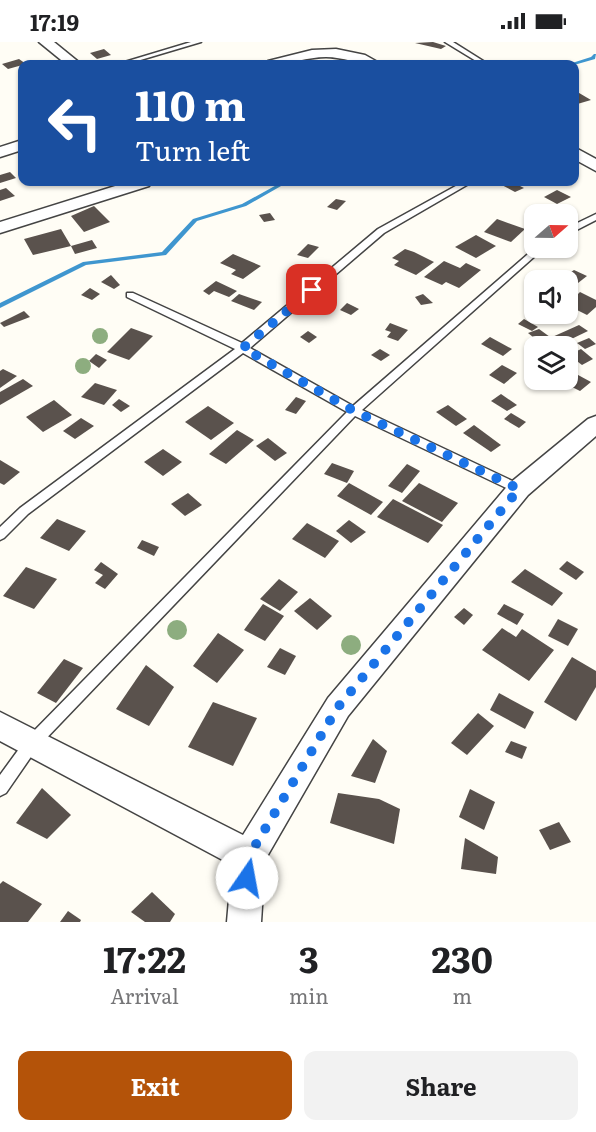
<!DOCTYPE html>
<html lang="en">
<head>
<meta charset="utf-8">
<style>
  body { margin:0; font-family:Literata,serif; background:#f2f2f2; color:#202124; height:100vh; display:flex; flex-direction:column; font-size:22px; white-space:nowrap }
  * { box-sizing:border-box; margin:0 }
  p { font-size:20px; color:#757577 }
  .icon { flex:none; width:33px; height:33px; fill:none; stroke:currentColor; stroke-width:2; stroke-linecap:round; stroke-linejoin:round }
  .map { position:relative; height:880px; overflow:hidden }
  .panel { display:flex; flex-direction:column; background:#fff; flex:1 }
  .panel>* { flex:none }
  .hud { position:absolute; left:18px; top:18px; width:561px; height:126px; border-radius:12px; box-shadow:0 2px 4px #0004; background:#1a4fa0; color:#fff; overflow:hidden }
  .needle { width:39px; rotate:70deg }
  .buttons { position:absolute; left:524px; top:162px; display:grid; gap:12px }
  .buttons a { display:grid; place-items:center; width:54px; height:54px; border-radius:12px; background:#fff; box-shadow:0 2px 4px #0004; font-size:30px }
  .pin { position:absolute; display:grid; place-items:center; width:51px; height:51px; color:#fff; margin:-26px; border-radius:12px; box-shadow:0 3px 9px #0006 }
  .me { position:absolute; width:66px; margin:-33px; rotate:12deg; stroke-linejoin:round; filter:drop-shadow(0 0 4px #0008) }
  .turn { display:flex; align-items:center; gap:21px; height:126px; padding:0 18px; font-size:27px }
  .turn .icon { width:78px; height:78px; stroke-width:2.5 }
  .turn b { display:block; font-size:42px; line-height:51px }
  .eta { display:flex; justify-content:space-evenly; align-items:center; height:102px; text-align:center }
  .eta b { font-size:36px; font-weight:700; line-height:42px }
  .cta { display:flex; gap:12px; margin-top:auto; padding:12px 18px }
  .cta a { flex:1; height:69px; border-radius:12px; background:#b45309; color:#fff; font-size:24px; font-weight:700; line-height:69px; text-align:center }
  .cta a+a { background:#f2f2f2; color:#202124 }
  .status { display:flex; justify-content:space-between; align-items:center; height:42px; padding:0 30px; background:#fff; direction:ltr }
  .status svg { height:16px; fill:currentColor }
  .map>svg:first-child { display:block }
</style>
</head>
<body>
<div class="status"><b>17:19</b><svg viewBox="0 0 49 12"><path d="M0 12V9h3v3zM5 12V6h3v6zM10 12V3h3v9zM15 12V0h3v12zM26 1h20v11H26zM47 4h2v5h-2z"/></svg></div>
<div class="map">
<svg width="596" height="880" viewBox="0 0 596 880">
  <rect width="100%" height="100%" fill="#fffdf5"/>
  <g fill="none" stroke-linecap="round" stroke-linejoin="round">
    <g fill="#3f96cf" fill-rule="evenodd">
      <polygon points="594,12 596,12 595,17 574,23 569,22 591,15"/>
      <polygon points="282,140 288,140 246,164 197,179 166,213 86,223 0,266 0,261 83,220 162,210 193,177 242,162"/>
    </g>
  </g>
  <g fill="#5a524d">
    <polygon points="433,0 446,4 441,7 415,1"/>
    <polygon points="104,7 111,13 97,17 90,11"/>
    <polygon points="19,17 26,22 8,27 2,22"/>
    <polygon points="574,48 591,58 574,63"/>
    <polygon points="10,130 16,136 0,141 0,133"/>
    <polygon points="496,140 512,140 524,146 515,150"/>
    <polygon points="6,146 15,154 0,159 0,148"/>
    <polygon points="557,148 571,155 557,162 544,155"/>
    <polygon points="336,157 346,159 337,168 327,165"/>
    <polygon points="94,164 110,180 84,190 71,174"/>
    <polygon points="270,171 275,178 264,180 259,173"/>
    <polygon points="497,177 525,187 511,200 484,190"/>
    <polygon points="61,187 71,204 92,198 97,206 75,212 71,204 33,213 24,197"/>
    <polygon points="476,193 496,204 476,216 455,205"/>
    <polygon points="308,202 319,205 308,216 297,213"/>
    <polygon points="405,207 414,210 434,220 416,233 394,223 399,219 392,216"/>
    <polygon points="233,212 261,224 243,237 231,232 236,228 220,221"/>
    <polygon points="444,219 460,226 466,221 481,228 459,246 446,240 442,243 424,235"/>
    <polygon points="574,228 587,234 578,241 565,234"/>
    <polygon points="111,233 120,243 114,247 101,240"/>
    <polygon points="216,239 237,249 229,255 214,249 209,253 203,249"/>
    <polygon points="90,246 100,252 92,258 81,253"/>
    <polygon points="580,250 596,258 596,265 587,273 567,263"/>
    <polygon points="239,252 262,260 254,268 231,259"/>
    <polygon points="423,252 433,261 421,263 415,255"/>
    <polygon points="347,261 359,267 351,273 340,268"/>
    <polygon points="24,269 30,275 4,285 0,281"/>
    <polygon points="524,277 538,285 532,289 518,282"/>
    <polygon points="390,281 408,288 398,299 387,295 391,290 385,288"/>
    <polygon points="579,283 588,289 559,303 550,296"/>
    <polygon points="131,286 153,294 129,318 107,310"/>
    <polygon points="539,287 550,295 539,300 528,291"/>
    <polygon points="308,289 317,295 309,301 300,295"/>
    <polygon points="490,295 512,307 503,314 481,302"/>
    <polygon points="589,296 596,302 585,307 577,301"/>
    <polygon points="380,307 390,313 381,319 371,313"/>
    <polygon points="581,307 593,317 582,323 569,313"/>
    <polygon points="96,312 107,318 99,326 89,319"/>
    <polygon points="502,323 517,331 504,342 489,333"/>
    <polygon points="3,327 17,334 0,346 0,329"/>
    <polygon points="567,327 591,340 580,349 558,338 567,338"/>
    <polygon points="23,337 33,344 0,363 0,350"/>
    <polygon points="95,341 117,348 104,363 81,355"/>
    <polygon points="501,352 517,363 507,369 491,359"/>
    <polygon points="296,355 306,359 296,372 285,368"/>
    <polygon points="119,357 130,364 121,370 112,363"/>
    <polygon points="54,358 72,373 43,390 26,375"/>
    <polygon points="448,363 467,377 456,384 436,370"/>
    <polygon points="208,364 234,381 211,398 185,380"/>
    <polygon points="511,371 526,380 519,386 504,377"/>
    <polygon points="81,376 94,384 75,397 63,389"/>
    <polygon points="474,383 501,403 491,410 463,391"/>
    <polygon points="237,388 254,398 226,422 209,412"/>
    <polygon points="268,396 287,411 275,419 256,404"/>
    <polygon points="163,407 182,420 163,434 144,420"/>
    <polygon points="0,418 20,430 4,443 0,441"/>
    <polygon points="332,421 354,429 347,441 324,432"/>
    <polygon points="407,422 420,429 402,451 388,444"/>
    <polygon points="349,441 383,460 371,473 337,454"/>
    <polygon points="419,441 458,461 442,480 402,459"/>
    <polygon points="188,451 202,463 185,474 171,462"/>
    <polygon points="393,457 443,483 428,501 377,475"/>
    <polygon points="57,477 86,489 69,509 40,496"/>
    <polygon points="349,478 366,490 351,501 336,489"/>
    <polygon points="307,481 339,499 325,516 292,497"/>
    <polygon points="142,498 159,505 154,514 137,506"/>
    <polygon points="567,519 584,530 576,538 559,527"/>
    <polygon points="101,520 118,532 105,547 95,541 103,533 94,528"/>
    <polygon points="26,525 57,537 34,567 3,554"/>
    <polygon points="525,527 563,551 552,564 511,540"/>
    <polygon points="279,537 298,550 280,569 260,557"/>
    <polygon points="310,556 332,574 317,588 294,569"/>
    <polygon points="263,562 284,574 265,599 244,588"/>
    <polygon points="504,562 524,572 517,583 497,572"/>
    <polygon points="464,566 473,573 464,583 454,575"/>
    <polygon points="558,577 578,587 568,604 548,594"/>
    <polygon points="502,586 516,595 522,587 554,608 529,639 482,608"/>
    <polygon points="218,591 244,608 217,641 193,624"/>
    <polygon points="280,606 296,614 285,633 267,625"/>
    <polygon points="572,615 596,629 596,645 576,679 544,660"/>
    <polygon points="64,617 83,626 56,661 37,651"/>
    <polygon points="146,623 174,645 149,684 116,667"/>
    <polygon points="499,651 534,670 525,687 490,668"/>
    <polygon points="213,660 257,676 233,724 188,705"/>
    <polygon points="478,671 494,684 467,713 451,701"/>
    <polygon points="373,697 387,709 375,741 351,734"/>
    <polygon points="511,699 527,705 522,717 505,710"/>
    <polygon points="42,746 71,773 47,797 16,781"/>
    <polygon points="470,747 495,760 484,788 459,775"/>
    <polygon points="338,751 379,757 400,767 394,802 330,781"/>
    <polygon points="559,780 571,800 550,808 539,788"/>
    <polygon points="465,796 498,815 496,832 461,827"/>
    <polygon points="3,839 42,862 28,880 0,880 0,842"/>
    <polygon points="152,850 175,872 170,880 145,880 131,870"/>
    <polygon points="68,869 81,878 80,880 60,880"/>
  </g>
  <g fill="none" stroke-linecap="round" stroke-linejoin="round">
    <defs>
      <g id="lane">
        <polygon points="191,0 201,0 127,22 118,22"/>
        <polygon points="445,0 453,0 488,22 481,22"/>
        <polygon points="463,140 472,140 384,191 250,306 353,364 535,206 544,206 362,368 523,444 525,447 523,450 515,450 355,374 37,706 6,751 0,754 0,733 27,696 347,370 243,311 28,472 4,496 0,498 0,485 20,466 235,307 127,255 127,251 133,251 242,301 378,187"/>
        <polygon points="596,172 596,178 567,193 567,186"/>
      </g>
      <g id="street">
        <polygon points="39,0 54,0 81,22 66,22"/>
        <path d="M336,7L365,13L381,22C362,24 345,15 326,15C305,15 286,24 266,22L268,19L312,8Z"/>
        <polygon points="22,98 22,108 0,115 0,105"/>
        <polygon points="574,105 596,117 596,129 574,117"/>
        <polygon points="128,140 151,140 149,144 0,191 0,180"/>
        <polygon points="596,374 596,394 528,453 348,674 265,818 261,880 227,880 232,823 0,699 0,670 243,793 328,656 510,441 588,377"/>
      </g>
    </defs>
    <use href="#lane" stroke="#444" stroke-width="3"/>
    <use href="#street" stroke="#444" stroke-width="3"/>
    <use href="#lane" fill="#fff" fill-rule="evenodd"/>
    <use href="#street" fill="#fff" fill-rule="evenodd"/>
  </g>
  <g fill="#8dad7f">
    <circle cx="100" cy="294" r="8"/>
    <circle cx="83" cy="324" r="8"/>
    <circle cx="177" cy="588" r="10"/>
    <circle cx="351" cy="603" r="10"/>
  </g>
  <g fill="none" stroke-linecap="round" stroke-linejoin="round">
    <polyline stroke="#1a73e8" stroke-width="10" stroke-dasharray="0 18" points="247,836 249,814 338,665 519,447 354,369 243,306 312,248"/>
  </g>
</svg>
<div class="buttons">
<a><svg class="needle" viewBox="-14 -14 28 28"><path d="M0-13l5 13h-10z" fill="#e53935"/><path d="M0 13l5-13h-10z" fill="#757577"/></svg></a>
<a><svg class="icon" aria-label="sound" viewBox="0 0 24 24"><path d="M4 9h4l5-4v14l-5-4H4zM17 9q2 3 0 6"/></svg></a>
<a><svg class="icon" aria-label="layers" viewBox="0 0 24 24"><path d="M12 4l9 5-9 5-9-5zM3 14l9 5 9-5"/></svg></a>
</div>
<div class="pin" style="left:312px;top:248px;background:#d93025"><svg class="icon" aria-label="arrive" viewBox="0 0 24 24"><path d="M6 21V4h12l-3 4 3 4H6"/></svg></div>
<svg class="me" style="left:247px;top:836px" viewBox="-20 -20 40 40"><circle r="19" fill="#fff"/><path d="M0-13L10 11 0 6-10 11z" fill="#1a73e8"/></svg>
<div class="hud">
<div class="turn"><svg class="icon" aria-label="left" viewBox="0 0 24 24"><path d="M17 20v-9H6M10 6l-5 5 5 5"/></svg><div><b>110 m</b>Turn left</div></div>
</div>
</div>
<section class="panel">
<div class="eta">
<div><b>17:22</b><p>Arrival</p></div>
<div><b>3</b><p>min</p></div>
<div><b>230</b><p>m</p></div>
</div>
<div class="cta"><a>Exit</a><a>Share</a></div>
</section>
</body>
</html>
